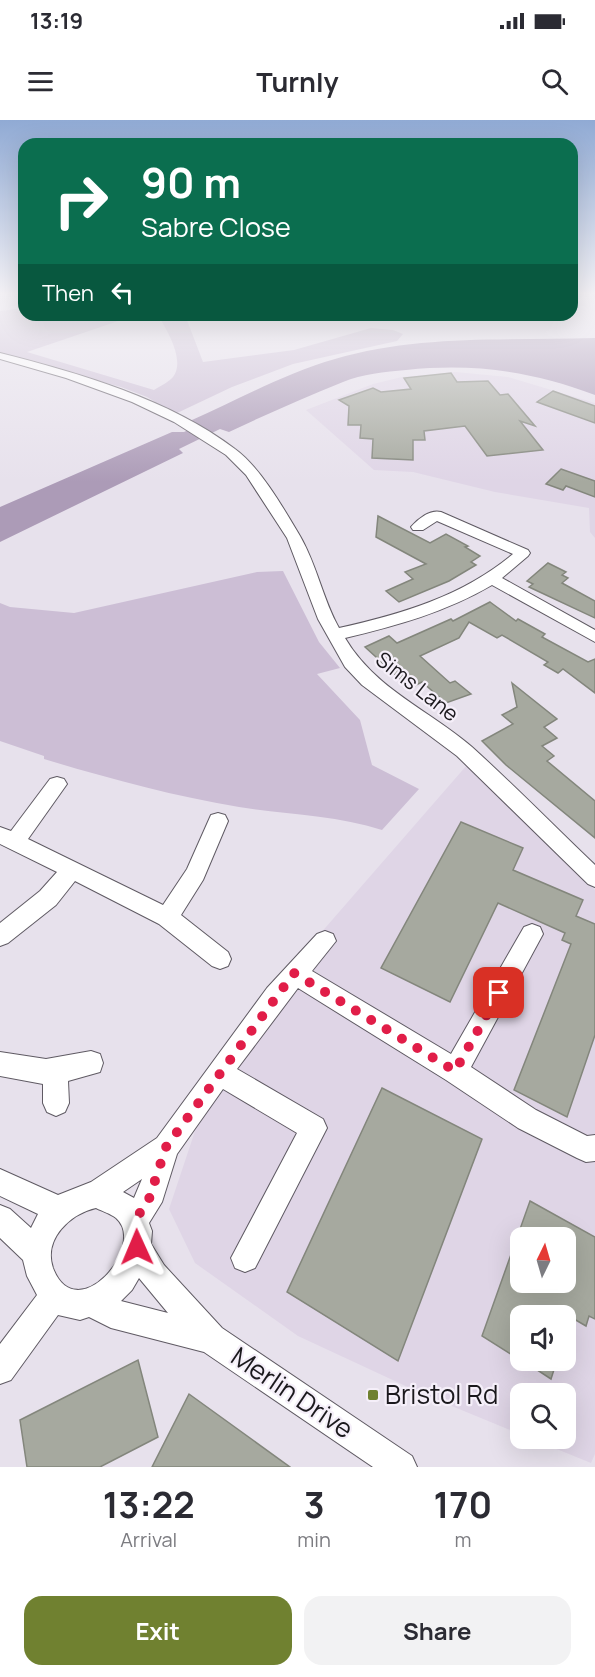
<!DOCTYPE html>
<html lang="en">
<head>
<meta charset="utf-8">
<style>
  body { margin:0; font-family:Manrope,sans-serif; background:#f2f2f3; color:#2b2b33; height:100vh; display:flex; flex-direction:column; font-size:22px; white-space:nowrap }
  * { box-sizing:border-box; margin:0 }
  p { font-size:20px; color:#7c7c81 }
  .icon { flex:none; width:33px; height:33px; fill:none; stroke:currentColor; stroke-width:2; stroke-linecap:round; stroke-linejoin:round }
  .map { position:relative; height:1347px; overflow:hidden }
  .side { display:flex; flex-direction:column; background:#fff; flex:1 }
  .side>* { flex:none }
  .banner { position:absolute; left:18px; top:18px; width:560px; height:183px; border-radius:18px; box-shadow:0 6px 24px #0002; background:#0b6e4f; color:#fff; overflow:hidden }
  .needle { width:39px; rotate:5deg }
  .tools { position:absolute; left:510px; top:1107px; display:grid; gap:12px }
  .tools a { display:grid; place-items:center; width:66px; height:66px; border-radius:12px; background:#fff; box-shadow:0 6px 24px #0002; font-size:30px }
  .pin { position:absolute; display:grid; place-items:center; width:51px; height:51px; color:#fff; margin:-26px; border-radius:12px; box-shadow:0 3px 9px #0006 }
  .me { position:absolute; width:66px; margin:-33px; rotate:359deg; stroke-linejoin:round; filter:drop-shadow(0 0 4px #0008) }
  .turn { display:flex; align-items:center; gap:21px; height:126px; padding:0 24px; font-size:27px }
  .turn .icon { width:78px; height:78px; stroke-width:2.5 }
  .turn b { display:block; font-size:42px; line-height:51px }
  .then { display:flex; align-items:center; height:57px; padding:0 24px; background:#0003; gap:12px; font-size:22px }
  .eta { display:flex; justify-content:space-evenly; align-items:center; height:102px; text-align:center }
  .eta b { font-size:36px; font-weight:700; line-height:42px }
  .cta { display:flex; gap:12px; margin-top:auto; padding:12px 24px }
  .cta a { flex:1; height:69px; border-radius:18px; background:#708130; color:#fff; font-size:24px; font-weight:700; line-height:69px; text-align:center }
  .cta a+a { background:#f2f2f3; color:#2b2b33 }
  .status { display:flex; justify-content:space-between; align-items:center; height:42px; padding:0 30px; background:#fff; direction:ltr }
  .status svg { height:16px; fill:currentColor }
  header { display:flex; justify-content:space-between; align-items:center; height:78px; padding:0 24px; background:#fff; font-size:27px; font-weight:700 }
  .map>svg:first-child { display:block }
</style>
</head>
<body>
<div class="status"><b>13:19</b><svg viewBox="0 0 49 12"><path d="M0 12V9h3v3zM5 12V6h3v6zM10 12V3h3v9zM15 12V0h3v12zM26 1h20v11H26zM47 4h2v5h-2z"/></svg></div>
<header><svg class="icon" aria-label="menu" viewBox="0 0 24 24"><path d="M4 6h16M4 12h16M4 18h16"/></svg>Turnly<svg class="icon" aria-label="search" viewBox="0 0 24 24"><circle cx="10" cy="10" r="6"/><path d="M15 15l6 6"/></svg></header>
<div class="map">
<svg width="595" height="1347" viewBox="0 0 595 1347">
  <rect width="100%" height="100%" fill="#e7e1ec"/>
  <g fill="#dfd5e6" fill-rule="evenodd">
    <polygon points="455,252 508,257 595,283 595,418 590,412 589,388 495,372 413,352 374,350 306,290 373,264 402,257"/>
    <path d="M467,645L595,770V1334L591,1343L532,1319L566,1318V1274H520V1314L425,1275L298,1216L195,1143L169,1089L195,1011L306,830ZM520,1118H566V1162H520ZM520,1196H566V1240H520Z"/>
  </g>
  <g fill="#ccbed5">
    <path d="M24,188V195H136L27,232L154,270C160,266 169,262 173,257C186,240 166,209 158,195H185L203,242L294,230L371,208L393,210L403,214L397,221L293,244L232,267L175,294L147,277L121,267L0,234V191Z"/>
    <path d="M283,451L319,522L340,548L317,554L360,600L372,645L419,669L382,710C336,695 287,695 239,687C173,676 107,658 44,639V636L0,621V483L10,487L74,493L257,452Z"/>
  </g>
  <path fill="#ac9bb7" d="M595,218V275C531,251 474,243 406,250C385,252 362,254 343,262C304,278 267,294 229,312L220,309L179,329L183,333L0,422V387L172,312H184L195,307L192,300C239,279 286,253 335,239C418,214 510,221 595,218Z"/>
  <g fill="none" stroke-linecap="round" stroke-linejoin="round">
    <polyline stroke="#ac9bb7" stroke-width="3" points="593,174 595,176"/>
  </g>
  <g fill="#a6a99f" stroke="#83867c" stroke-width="1.5" fill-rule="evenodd">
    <polygon points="451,253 457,262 488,261 500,275 508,274 535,306 520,301 543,330 487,336 465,306 424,311 425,320 413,320 413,340 372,338 373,319 360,318 361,305 348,305 349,286 339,280 373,268 381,272 411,269 404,258"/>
    <polygon points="553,271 595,286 595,303 537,282"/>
    <polygon points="561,349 595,361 595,377 566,366 563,370 546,364"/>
    <polygon points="378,396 430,423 446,414 468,426 465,427 480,436 471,442 476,445 449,461 399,482 386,471 413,459 405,452 426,444 376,417"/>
    <polygon points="548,443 566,452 562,455 568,458 562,463 595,481 595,498 529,467 533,464 527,461"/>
    <polygon points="490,482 516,501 518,499 545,514 542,517 588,542 595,539 595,573 563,549 558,553 544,545 548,542 502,515 497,518 469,502 459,518 420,536 450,563 455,561 471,574 446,583 422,562 410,568 365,527 389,516 397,523 451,499 453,501"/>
    <polygon points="512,563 557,599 544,607 557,618 542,626 554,636 547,641 595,681 595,718 506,645 482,621 513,604 502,595 517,587"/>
    <polygon points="461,702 523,728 513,750 583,780 576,796 595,804 595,915 567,997 514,970 571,824 562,820 565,813 498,783 450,882 381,848"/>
    <polygon points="382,968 482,1019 398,1241 287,1172"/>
    <path d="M530,1081L595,1117V1199L589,1196L586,1206L569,1196H520V1240L482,1216ZM520,1118H566V1162H520Z"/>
    <polygon points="138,1240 158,1317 100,1347 27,1347 20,1300"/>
    <polygon points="522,1240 557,1240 551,1259"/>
    <polygon points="189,1274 290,1347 152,1347"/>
  </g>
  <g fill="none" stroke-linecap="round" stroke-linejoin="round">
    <defs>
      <g id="street">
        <path d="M0,233C79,253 169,279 235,329C260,347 284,389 300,416C317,445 323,480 339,508C402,494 463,476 513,434L437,401L423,410H413L411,407C418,399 430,389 441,392L528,430L530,433L528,436L502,458L595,510V522L492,465C446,492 396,506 345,518C375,569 429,590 472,627C514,665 554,706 595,745V767L588,764L457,636L362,565L345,547L318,499L287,418L246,355L226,335L174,302L132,282L66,258L0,239Z"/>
        <polygon points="57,657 64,659 67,664 28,719 163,785 187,749 211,695 218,693 225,695 228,701 203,760 181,795 228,832 231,839 228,846 220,849 212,846 159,804 75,761 56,785 8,823 0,826 0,803 40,771 57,752 0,724 0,707 11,711 50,659"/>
        <path d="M532,804L540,807L543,814L471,947L536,990L587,1016L595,1015V1041L586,1042L577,1038L518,1008L446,960L298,868L237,949L323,999L327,1008L255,1148L245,1152L235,1148L231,1138L297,1013L223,969L177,1034L162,1082L149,1103L152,1111L151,1124L164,1145L222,1208L412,1336L417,1347H373L204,1232L111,1208L89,1197L80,1200L58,1195L11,1260L0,1264V1224L37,1175L27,1156L23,1140L0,1118V1085L10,1089L31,1108L38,1094L0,1076V1049L58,1075L91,1062L157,1018L267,868L317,814L325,811L333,814L336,821L312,851L451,934L524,807ZM142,1059L134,1078L123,1072ZM96,1088C102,1091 111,1094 116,1098C148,1126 76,1209 53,1148C43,1119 70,1094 96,1088ZM139,1158L168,1193L121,1181L132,1170Z"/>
        <polygon points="91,931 100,934 103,943 100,952 68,961 69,983 65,992 56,996 47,992 43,983 43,964 0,956 0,932 46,939"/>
      </g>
    </defs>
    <use href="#street" stroke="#5f5a63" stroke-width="2"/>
    <use href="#street" fill="#fff" fill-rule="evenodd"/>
  </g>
  <linearGradient id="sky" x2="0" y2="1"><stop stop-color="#90aad4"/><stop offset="0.48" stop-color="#f4f2f6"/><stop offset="1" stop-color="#f4f2f6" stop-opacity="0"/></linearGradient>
  <rect width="595" height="362" fill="url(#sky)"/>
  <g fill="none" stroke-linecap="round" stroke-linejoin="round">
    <polyline stroke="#e11d48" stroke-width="10" stroke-dasharray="0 18" points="137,1127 134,1101 148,1082 166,1027 294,853 455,951 499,873"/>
  </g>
  <rect fill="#708130" stroke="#f5eff9" stroke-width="2" x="367" y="1269" width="12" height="12" rx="3"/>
  <g text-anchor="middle" stroke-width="4.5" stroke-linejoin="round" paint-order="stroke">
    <g font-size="21" fill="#1b191d" stroke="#f5eff9">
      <text transform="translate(417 567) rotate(38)" y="7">Sims Lane</text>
    </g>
    <g font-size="26" fill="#1b191d" stroke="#f5eff9">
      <text transform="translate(292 1273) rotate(34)" y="9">Merlin Drive</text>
    </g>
    <g font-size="26" fill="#1b191d" stroke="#f5eff9" text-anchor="start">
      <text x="385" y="1284">Bristol Rd</text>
    </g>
  </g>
</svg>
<div class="tools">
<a><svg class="needle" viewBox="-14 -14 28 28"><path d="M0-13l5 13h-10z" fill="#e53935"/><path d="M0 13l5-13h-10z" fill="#7c7c81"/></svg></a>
<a><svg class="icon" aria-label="sound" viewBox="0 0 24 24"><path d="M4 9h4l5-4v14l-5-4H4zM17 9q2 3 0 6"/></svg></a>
<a><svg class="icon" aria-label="search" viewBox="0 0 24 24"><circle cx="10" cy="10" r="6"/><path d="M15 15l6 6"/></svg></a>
</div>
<div class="pin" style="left:499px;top:873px;background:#d93025"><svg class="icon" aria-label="arrive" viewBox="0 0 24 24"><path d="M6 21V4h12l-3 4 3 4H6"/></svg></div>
<svg class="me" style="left:137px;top:1127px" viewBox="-20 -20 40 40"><path d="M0-17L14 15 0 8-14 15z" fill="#e11d48" stroke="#fff" stroke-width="4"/></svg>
<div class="banner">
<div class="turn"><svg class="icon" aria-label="right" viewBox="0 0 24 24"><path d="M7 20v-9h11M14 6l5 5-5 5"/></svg><div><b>90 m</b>Sabre Close</div></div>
<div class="then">Then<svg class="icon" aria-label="left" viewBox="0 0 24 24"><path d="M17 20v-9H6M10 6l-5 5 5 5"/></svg></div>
</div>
</div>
<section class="side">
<div class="eta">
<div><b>13:22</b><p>Arrival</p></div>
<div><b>3</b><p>min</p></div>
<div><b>170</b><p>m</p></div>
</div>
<div class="cta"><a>Exit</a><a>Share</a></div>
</section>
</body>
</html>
